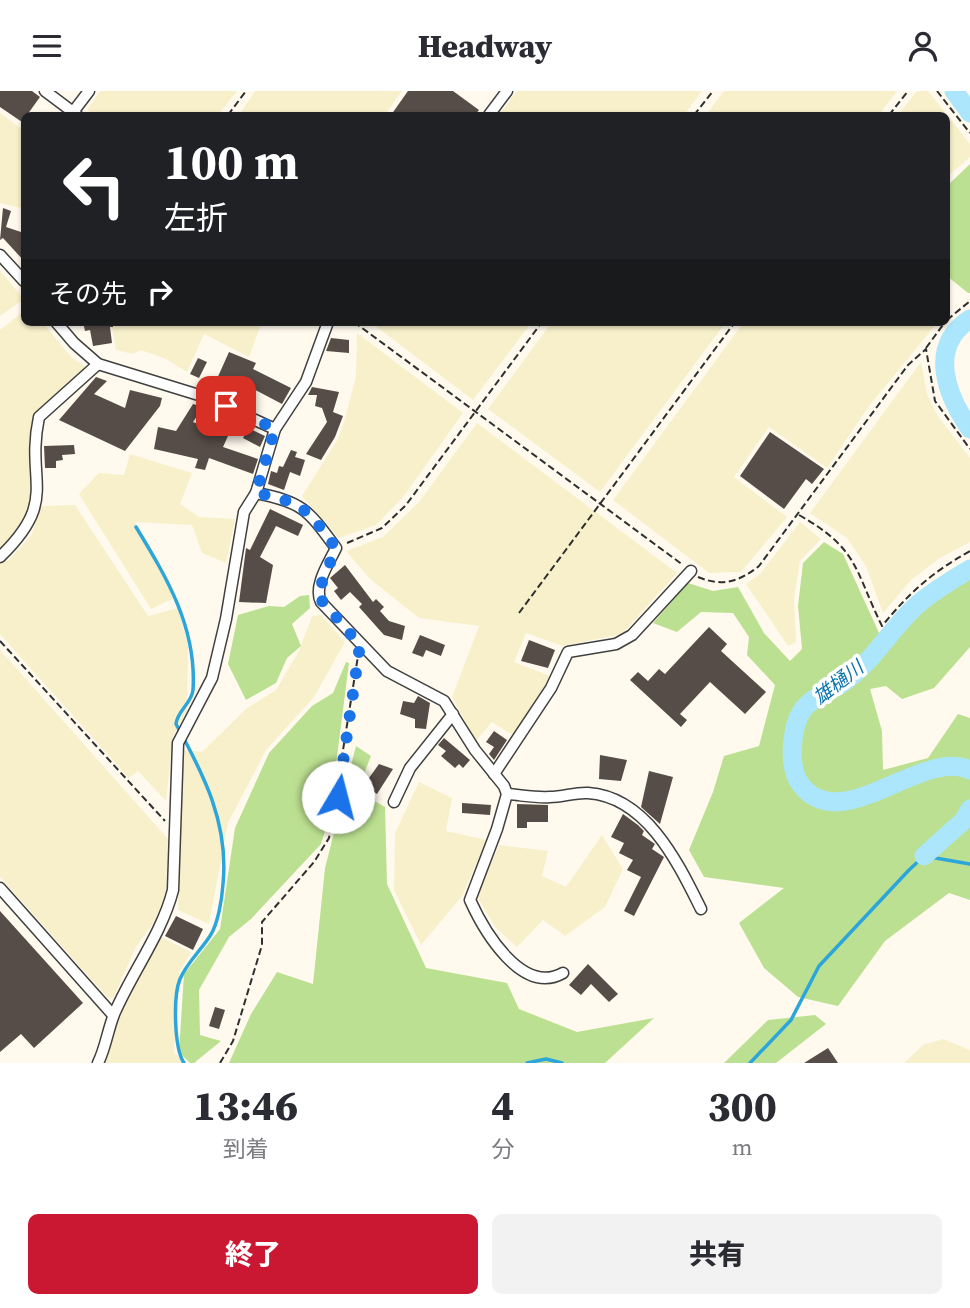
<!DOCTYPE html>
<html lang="ja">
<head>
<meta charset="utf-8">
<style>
  body { margin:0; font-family:"Source Serif 4","Noto Sans JP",serif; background:#f2f2f3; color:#2b2b33; height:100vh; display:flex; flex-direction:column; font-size:26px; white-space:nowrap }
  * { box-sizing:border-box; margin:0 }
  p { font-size:23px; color:#7c7c81 }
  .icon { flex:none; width:38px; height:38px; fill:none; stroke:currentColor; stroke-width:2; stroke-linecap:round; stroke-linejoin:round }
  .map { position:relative; height:972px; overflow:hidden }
  .sheet { display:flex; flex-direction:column; background:#fff; flex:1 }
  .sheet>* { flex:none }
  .hud { position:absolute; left:21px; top:21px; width:929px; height:214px; border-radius:10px; box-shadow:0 2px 5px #0004; background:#202124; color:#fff; overflow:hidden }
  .pin { position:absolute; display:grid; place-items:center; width:60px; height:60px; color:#fff; margin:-30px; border-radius:14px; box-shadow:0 4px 10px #0006 }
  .me { position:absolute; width:77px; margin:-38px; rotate:8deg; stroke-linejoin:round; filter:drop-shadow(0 0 5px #0008) }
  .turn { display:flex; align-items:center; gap:24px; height:147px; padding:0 28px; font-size:32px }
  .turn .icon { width:91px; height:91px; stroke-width:2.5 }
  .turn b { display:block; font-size:49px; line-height:60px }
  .then { display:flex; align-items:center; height:66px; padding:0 28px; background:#0003; gap:14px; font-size:26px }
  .eta { display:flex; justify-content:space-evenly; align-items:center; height:119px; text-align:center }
  .eta b { font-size:42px; font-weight:800; line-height:49px }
  .primary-button { display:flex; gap:14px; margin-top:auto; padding:14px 28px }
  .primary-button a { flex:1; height:80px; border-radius:10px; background:#cb1832; color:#fff; font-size:28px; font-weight:800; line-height:80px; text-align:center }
  .primary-button a+a { background:#f2f2f3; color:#2b2b33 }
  header { display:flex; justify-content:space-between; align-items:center; height:91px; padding:0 28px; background:#fff; font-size:32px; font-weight:800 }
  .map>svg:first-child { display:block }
</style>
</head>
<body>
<header><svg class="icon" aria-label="menu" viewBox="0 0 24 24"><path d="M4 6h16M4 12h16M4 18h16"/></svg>Headway<svg class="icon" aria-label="person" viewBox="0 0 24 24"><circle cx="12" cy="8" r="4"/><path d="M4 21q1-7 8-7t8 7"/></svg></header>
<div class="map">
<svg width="970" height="972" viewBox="0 0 970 972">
  <rect width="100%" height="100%" fill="#fffaed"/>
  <g fill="#f8f0ca">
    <polygon points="100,0 237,0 218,24 94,24 87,19"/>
    <polygon points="255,0 402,0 385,24 239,24"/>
    <polygon points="517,0 702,0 684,24 499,24"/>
    <polygon points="724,0 897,0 879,24 706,24"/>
    <polygon points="917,0 928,0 970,53 970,66 947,86 947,24 898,24"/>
    <polygon points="0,22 22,38 24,35 24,118 0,112"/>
    <polygon points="0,180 24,208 0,225"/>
    <polygon points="24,220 24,231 42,231 72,267 84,275 84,280 38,322 34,407 21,438 0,460 0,239"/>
    <polygon points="111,231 262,231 249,266 204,243 187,281 166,268 141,259 133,263 116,259"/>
    <polygon points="370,231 532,231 473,309"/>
    <polygon points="552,231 726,231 600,401 488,318"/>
    <polygon points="744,231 938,231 869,315 827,377 769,336 734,386 787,426 741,481 709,482 613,409"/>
    <polygon points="357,242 463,322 404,405 376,434 339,447 302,405 338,348 343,334 356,286"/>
    <polygon points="921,271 927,303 937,324 970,367 970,451 940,467 911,489 883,522 866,475 847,447 810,422"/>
    <polygon points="477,332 677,482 622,543 563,555 526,542 514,571 550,585 514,645 492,631 476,650 452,606 479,535 419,527 370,488 346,460 383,446 419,411"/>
    <polygon points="130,363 192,382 180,413 199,426 235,428 226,472 202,462 192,434 135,431 174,507 151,518 79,403 99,382 124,384"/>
    <polygon points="75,414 148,525 178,517 188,555 187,620 173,645 166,710 138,680 129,687 0,543 0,473 9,469 32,443 41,415"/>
    <polygon points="800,431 821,448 800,470 794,508 796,551 788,555 746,493 760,483"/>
    <polygon points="321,524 345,551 314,606 266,659 228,732 209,833 178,819 182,659 202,661 247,617 276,599 299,560 312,525"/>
    <polygon points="0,559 168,748 166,801 156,828 136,856 113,907 108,907 0,786"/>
    <polygon points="419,691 452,707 446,740 487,749 462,805 421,854 394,799 395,742"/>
    <polygon points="602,744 623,778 605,816 565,845 543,829 517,856 495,836 477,805 499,754 548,760 542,785 566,796"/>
    <polygon points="159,845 191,861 179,881 174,961 185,972 105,972 117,928 149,860"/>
    <polygon points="943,948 970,959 970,972 904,972 923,954"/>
  </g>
  <g fill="#bce091">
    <polygon points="970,73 970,202 968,202 947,185 947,95"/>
    <polygon points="824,451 843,463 880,544 970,488 970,556 934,597 902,608 886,595 870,598 882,640 883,679 928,667 958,623 970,627 970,809 949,802 885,850 838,915 798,906 764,877 739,832 784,797 704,786 689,759 713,701 724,665 759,655 775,594 747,564 749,546 733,522 701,521 677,541 653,532 688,492 713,500 738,496 764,542 790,570 802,558 798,515 803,472"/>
    <polygon points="309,504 310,517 292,533 301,555 287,567 276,592 246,609 228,573 238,524 269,515 284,516 300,505"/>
    <polygon points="346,571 349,572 329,728 321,753 251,828 229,846 199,899 200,944 221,950 194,972 190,972 179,961 184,883 220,838 235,737 269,662 312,615 333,602"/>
    <polygon points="356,655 371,665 357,700 385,716 387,793 426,877 507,892 519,918 577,941 654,927 605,972 229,972 251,923 277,881 313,893 325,777"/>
    <polygon points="815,924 826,933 776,972 724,972 768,929"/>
  </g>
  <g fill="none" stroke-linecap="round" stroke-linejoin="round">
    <g stroke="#2ca6da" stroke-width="3.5">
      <path d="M136,436C167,487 197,537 193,599C192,612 177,620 176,633C204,684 229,733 223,793C222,808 218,833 210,845C201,859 186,873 180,888C173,905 174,957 184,972"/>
      <polyline points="527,972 546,968 562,972"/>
      <polyline points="750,972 791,929 819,875 909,779 924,765 970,773"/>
    </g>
    <g stroke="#ace6fc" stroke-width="19">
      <polyline points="954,0 970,22"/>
      <path d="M970,228C927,256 947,305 970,338"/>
      <path d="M970,478C952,489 933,500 917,514C891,537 874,570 844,591C831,600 814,605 804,617C791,634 787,676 801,694C842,747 923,656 970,679"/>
      <polyline points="924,765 964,729 970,718"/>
    </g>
  </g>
  <g fill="#574d48">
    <polygon points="0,0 32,0 40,6 22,31 0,16"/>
    <polygon points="408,0 453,0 479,19 475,24 391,24"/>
    <polygon points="3,117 11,120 6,136 24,142 24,170 3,147 0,149"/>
    <polygon points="83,231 113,231 113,236 110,236 112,252 93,255 90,239 85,240"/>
    <polygon points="331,247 349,249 349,262 326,260"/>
    <polygon points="229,261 256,272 253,278 291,297 282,313 246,294 243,301 216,290"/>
    <polygon points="198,267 207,271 199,287 190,283"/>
    <polygon points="96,286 107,290 94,303 125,317 130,299 162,307 160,315 125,360 59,329"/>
    <polygon points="312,296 339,301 333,321 343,325 335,346 321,369 306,363 327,331 322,317 315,315 317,304 308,304"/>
    <polygon points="193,313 203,316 193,331 228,345 223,356 258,368 253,383 209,367 205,379 195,377 198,368 154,358 158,336 176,340"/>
    <polygon points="248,337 265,345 260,356 243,347"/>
    <polygon points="770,341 824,378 812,393 806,388 784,418 740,385"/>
    <polygon points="74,354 75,363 62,364 63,369 56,370 56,377 45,377 44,355"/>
    <polygon points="291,359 297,361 295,366 305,369 300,385 290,381 284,399 268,393 271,380 277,382 279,375 283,376"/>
    <polygon points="270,418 303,434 298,445 276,435 260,466 273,474 266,512 239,511 246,457 250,459"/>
    <polygon points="345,474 373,511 376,508 384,516 380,520 389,530 405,535 402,549 384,544 359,516 362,513 350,501 341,509 334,500 338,497 330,487"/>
    <polygon points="709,536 727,553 721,560 766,601 745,623 710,591 680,623 687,629 681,636 630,589 638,581 648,590 659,578 665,583"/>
    <polygon points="420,544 445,554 441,565 426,559 423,566 412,562"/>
    <polygon points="529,549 555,559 548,577 521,570"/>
    <polygon points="418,605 430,612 426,638 415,637 415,628 400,623 403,610 414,612"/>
    <polygon points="494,640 507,649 494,669 489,663 494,656 486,651"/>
    <polygon points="444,647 470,669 463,677 459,673 455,677 441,665 446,660 438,654"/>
    <polygon points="600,664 627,669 621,690 599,688"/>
    <polygon points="379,673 393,678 377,703 364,694"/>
    <polygon points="649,680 673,686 660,733 641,716"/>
    <polygon points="462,712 491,714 490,724 462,722"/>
    <polygon points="517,713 548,714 548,731 527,731 527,737 517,737"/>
    <polygon points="623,723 638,734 644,740 642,744 655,753 652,758 664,766 634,825 624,820 641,786 627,779 633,769 619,762 624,752 611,746"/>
    <polygon points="0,820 83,912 34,957 21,943 0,961"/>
    <polygon points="176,825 203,838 193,859 165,845"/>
    <polygon points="588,873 618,903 609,911 591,893 581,904 569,894"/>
    <polygon points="215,916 225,919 219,938 209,935"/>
    <polygon points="828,957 838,972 804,972"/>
  </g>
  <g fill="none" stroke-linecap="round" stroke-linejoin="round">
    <defs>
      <g id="minor">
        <polyline points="45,0 77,24"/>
        <polyline points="73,21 89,0"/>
        <polyline points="489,24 507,0"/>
        <polyline points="0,164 24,190"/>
        <polyline points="56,231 74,252 98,273 202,305 275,338"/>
        <path d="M256,402C303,411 308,419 336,457C329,472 313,495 321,511L387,580L444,610L475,659L504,695L507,703L497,738L470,809C484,840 522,905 563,882"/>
        <path d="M0,466C60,408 25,392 39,326L98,273"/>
        <polyline points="494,683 551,597 568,561 616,553 632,544 691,480"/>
        <path d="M507,703C521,704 536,707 550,706C563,706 576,701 588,702C647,706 678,772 701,818"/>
        <polyline points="394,711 410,677 453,623"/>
        <polyline points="0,797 113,924"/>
        <path d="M98,972C106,956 108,937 115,921C133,880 162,842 173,799L178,652L212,587L226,528L244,421L256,402L275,338L306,291L328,231"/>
      </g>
    </defs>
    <use href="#minor" stroke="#404040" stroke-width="13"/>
    <g stroke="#2f2f2f" stroke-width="2" stroke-dasharray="7 3.5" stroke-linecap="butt">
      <polyline points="937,0 970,42"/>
      <polyline points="228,24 246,0"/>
      <polyline points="694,24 713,0"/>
      <polyline points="889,24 908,0"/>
      <polyline points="947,229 970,210"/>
      <polyline points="354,231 683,474"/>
      <polyline points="926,257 945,231"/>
      <path d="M799,424C859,458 854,478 882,535C910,501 931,482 970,460"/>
      <polyline points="347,452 382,437 406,414 542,231"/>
      <path d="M698,486C722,496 739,491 759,475L908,274L926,258L935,310L970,358"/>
      <polyline points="519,522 735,231"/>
      <polyline points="0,550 165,730"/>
      <polyline points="220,972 233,950 262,854 262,831 314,771 329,747 358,565"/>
    </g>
    <use href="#minor" stroke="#fff" stroke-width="10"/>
  </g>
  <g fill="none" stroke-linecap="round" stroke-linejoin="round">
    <path stroke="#1a73e8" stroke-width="12" stroke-dasharray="0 21.6" d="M226,315L275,338L256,402C303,411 308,419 336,457L317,504L360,554L338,706"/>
  </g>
  <g text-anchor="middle" stroke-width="7" stroke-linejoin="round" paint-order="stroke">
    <g font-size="19" font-style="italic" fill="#0a74ab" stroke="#fff">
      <text transform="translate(838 591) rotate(-38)" y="7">雄樋川</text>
    </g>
  </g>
</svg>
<div class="pin" style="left:226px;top:315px;background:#d93025"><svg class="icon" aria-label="arrive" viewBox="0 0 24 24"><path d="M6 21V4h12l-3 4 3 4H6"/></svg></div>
<svg class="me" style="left:338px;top:706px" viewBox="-20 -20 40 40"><circle r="19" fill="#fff"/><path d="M0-13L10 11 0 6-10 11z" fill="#1a73e8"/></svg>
<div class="hud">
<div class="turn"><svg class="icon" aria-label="left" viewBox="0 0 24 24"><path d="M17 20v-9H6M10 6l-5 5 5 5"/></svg><div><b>100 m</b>左折</div></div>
<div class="then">その先<svg class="icon" aria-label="right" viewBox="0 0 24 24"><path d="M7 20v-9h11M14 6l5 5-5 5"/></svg></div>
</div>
</div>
<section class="sheet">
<div class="eta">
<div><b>13:46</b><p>到着</p></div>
<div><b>4</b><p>分</p></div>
<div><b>300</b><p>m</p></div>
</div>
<div class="primary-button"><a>終了</a><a>共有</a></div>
</section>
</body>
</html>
